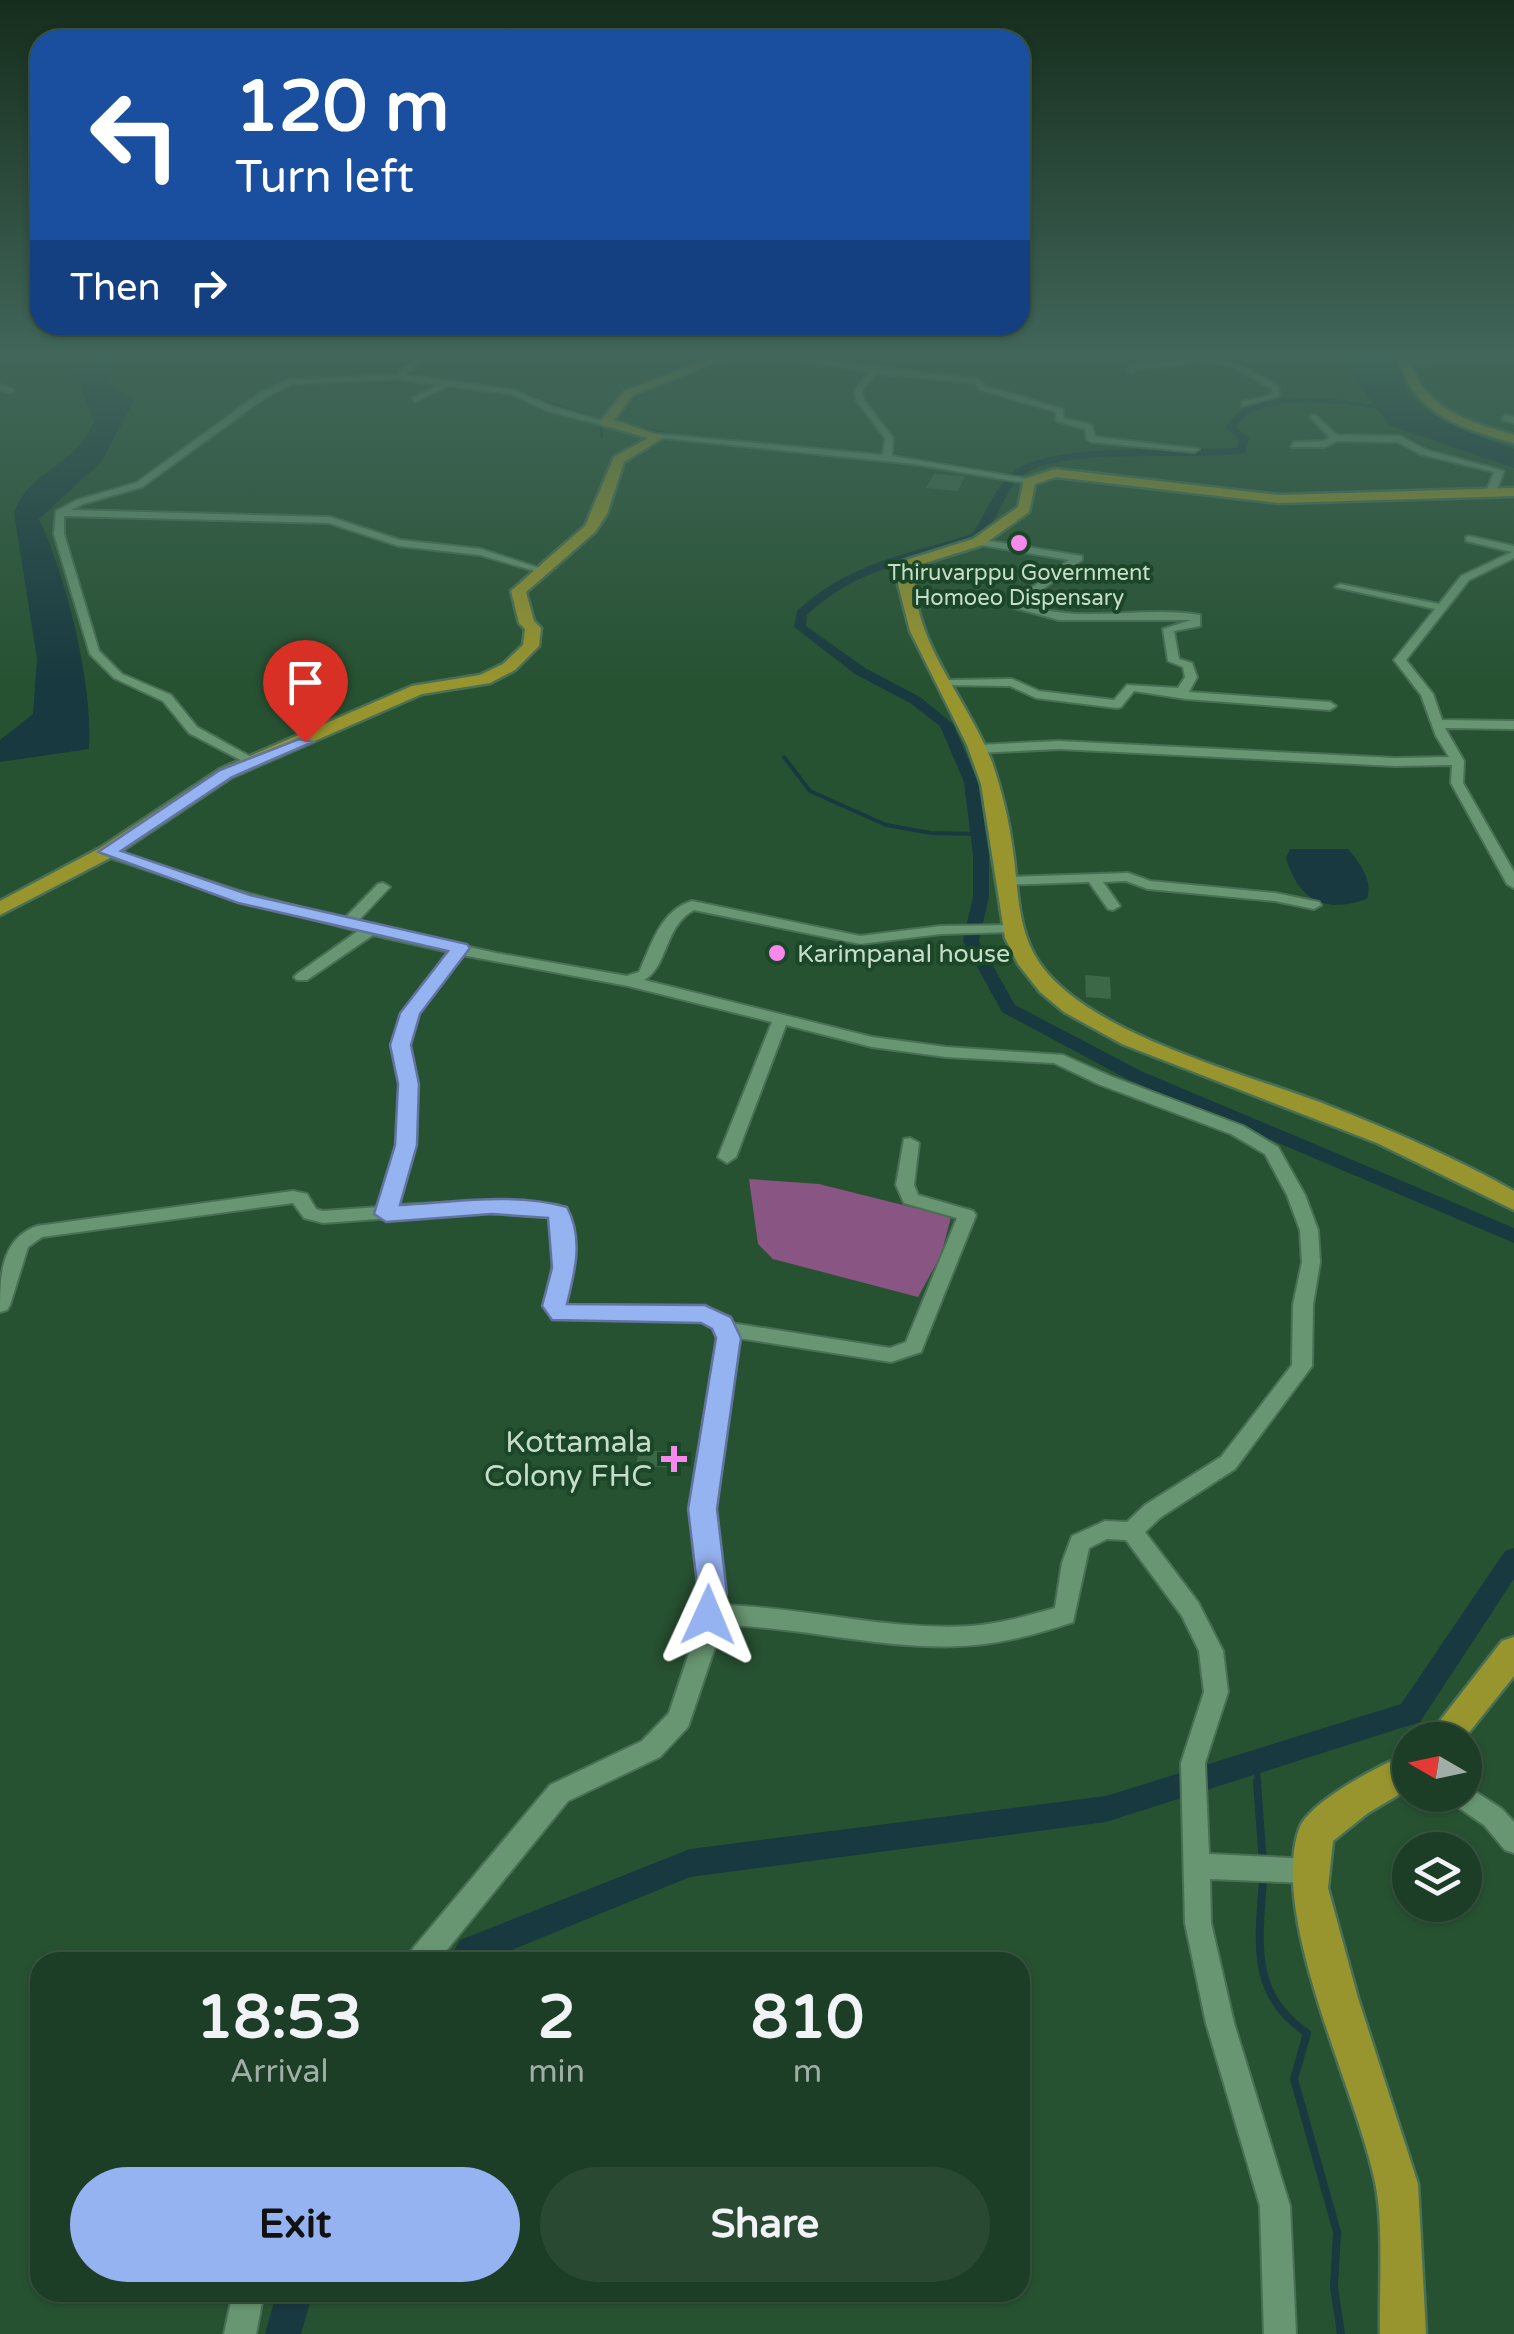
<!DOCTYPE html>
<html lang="en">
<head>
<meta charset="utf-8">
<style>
  body { margin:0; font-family:"Varela Round",sans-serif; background:#2a4932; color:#f1f3f6; height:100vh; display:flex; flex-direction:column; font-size:38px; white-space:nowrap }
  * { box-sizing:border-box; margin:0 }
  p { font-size:32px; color:#a0aea7 }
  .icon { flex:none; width:55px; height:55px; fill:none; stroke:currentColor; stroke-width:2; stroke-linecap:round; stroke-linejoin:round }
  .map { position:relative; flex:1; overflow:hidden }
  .side { position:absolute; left:30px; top:1952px; width:1000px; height:350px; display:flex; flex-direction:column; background:#1d3e26; border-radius:30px; box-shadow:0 2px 8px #0004,0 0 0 2px #3b5743 }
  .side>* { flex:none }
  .banner { position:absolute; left:30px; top:30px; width:1000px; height:305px; border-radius:30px; box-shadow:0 2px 8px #0004,0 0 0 2px #3b5743; background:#1a4fa0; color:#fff; overflow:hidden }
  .needle { width:65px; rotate:279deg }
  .fabs { position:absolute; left:1392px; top:1722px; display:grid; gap:20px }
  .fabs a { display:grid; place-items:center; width:90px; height:90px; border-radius:50%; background:#1d3e26; box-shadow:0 2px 8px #0004,0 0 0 2px #3b5743; font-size:50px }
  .pin { position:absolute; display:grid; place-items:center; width:85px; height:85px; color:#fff; margin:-102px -42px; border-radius:50% 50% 50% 0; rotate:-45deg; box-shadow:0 0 10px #0007 }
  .pin .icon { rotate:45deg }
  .me { position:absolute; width:110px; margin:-55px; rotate:1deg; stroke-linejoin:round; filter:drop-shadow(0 0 8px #0008) }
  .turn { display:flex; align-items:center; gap:35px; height:210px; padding:0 40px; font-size:45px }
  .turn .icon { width:130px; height:130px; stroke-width:2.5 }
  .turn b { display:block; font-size:70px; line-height:85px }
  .then { display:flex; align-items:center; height:95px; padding:0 40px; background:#0003; gap:20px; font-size:38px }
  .eta { display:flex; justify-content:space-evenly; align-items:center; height:170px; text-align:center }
  .eta b { font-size:60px; font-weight:700; line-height:70px }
  .cta { display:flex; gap:20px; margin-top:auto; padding:20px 40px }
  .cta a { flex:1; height:115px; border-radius:60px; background:#95b2f1; color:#111; font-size:40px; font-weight:700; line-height:115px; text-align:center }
  .cta a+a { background:#2a4932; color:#f1f3f6 }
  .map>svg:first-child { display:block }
</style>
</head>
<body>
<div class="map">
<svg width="1514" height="2334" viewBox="0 0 1514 2334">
  <rect width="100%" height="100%" fill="#275232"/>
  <polygon fill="#895684" points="749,1179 819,1184 951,1217 941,1255 918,1297 773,1259 758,1244"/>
  <g fill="#18393f">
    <path d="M105,355H131L113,368L108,384L134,401L101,462L39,519C67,579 93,683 89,749L0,762V740L33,714L37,659L14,513C29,470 74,468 94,422L76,375Z"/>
    <path d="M1348,355H1396C1399,367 1401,383 1408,393C1426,419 1485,439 1514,449V468L1389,425L1353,377Z"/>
    <path d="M1290,849H1348C1360,863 1373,880 1367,899C1323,914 1299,900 1286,858Z"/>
  </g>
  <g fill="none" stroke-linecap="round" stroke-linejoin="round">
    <g stroke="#18393f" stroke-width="2.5">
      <polyline points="504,388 600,420 602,437"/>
      <polyline points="629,426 682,436"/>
      <polyline points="738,442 879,454"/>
      <polyline points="895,456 1015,476"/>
    </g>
    <polyline stroke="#18393f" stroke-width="4" points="784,757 810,791 886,825 931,833 978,834"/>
    <polyline stroke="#18393f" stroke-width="6" points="1256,1762 1258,1784"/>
    <g stroke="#18393f" stroke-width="8">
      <polyline points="1257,1782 1263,1863"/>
      <path d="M1263,1879C1259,1941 1249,1994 1307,2033L1294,2079L1337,2232L1334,2287L1341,2334"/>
    </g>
    <g fill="#18393f" fill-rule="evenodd">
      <path d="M1279,398L1334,399L1405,409L1400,412C1359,407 1260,386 1236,427L1249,438L1246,453C1193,461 1063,447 1024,474C1002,489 998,531 974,540C911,564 859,566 807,615L806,626L865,668L920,697L953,724L978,782L989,855V896L979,941L1015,1005L1141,1071L1514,1228V1243L1127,1079L1002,1012L963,941L973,896V855L964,782L940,726L910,703L855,674L794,627L797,611C850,562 906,555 972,534C986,514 996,484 1016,470C1055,442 1186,451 1237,448L1239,439L1226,428C1240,404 1253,403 1279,398Z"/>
      <polygon points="1514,1548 1514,1579 1420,1722 1106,1822 690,1877 482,1962 448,1962 460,1940 690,1849 1106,1796 1401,1704 1505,1551"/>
      <polygon points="277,2292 313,2292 301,2334 265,2334"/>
    </g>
  </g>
  <g fill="#3c6847">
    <polygon points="934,474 965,476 958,491 926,488"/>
    <polygon points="1085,975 1110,977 1111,999 1086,997"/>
    <polygon points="639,1450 682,1452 680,1468 636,1466"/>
  </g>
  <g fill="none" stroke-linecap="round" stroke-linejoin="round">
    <defs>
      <g id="minor">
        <polygon points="420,355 428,355 405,375 514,390 553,407 610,423 606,426 547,411 512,394 448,386 415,402 412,398 438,385 398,379 292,384 266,397 142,487 83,504 71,510 330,517 400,540 481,549 545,570 545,574 480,555 399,546 329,523 64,516 64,534 99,651 122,674 171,695 197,727 262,763 252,766 189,733 163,701 114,678 90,654 54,534 56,511 77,500 136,483 260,393 288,380 396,375"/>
        <polygon points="776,355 978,379 986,386 1063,409 1063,418 1092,425 1095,437 1199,449 1195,452 1091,442 1087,439 1085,429 1056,421 1056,412 980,390 976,383 877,374 862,390 864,400 893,438 892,456 1029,479 1032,480 1032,484 914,464 654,437 658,434 883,455 885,438 856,400 854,390 869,372"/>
        <path d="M1186,355C1221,354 1249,369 1279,386V396L1242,406V402L1271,395L1272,389L1233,367L1196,358L1173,366L1137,368L1132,373L1128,371L1131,364L1172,362Z"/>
        <polygon points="1514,357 1514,361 1405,363 1401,361"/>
        <polygon points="0,384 13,389 14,391 10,393 0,389"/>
        <polygon points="1314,414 1337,435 1400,436 1426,450 1504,471 1496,492 1491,495 1486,492 1494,472 1420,454 1398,442 1337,441 1325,447 1291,447 1294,442 1323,441 1330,438 1310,417"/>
        <polygon points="1505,415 1514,417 1514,423 1502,420"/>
        <polygon points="1469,536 1514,546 1514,558 1469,580 1406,660 1433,694 1442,720 1514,721 1514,729 1445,728 1464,761 1463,783 1514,872 1514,888 1507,884 1451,783 1452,765 1395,766 1059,749 978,753 972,749 978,745 1059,741 1395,758 1449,757 1436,736 1421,695 1394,660 1435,609 1335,587 1340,584 1439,604 1461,576 1512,552 1466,541 1466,537"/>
        <path d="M978,539L1082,556V560L1023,604C1081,625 1141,605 1200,615V626L1174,631L1179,659L1192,663L1197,677L1189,692L1330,702L1336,706L1330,710L1186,699L1134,691L1121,707L1117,708L1036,698L1010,686L942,685V681L946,680L1012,679L1039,691L1114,700L1127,685L1178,688L1185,677L1183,667L1168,661L1163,629L1191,620H1059L1011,607V603L1069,560L975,544L973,542Z"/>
        <path d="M107,848L239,891L344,919L378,884L383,883L390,887L357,922L496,953L627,976L639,972C652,944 660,911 692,901L860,936L941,926L1017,925L1019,928L1012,932L941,934L860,944L694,910C664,926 668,967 644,980L872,1037L946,1047L1063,1055L1110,1076L1243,1126L1278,1147L1305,1195L1318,1230L1320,1262L1313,1305L1312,1366L1235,1469L1161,1517L1145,1532L1198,1602L1223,1651L1228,1692L1205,1763L1209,1854L1311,1859L1320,1862L1324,1871L1320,1880L1311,1883L1210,1879L1211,1923L1234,2023L1290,2206L1296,2334H1264L1260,2206L1206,2023L1185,1923L1181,1763L1204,1692L1199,1651L1182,1616L1126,1540L1107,1539L1089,1548L1073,1622C1041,1633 1009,1642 975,1645C891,1653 803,1626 718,1625L715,1647L688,1727L660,1757L568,1801L437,1962H407L410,1952L550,1785L642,1741L669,1713L691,1647L701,1593L692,1509L718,1338L714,1328L702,1321L554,1318L544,1306L554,1259L551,1217L473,1212L323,1223L304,1218L293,1203L42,1237L28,1247L10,1305L7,1310L0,1312C0,1278 0,1239 37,1226L293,1191L307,1194L316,1209L323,1211L379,1207L397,1145L400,1083L393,1045L402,1013L449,952L373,935L307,980H297L294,977L297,974L358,931L229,897L102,855L100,852ZM462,955L628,986L772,1022L718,1157L727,1163L736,1157L786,1025L872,1047L946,1057L1054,1063L1098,1084L1231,1134L1265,1154L1287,1195L1300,1230L1302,1262L1293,1305L1292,1365L1221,1457L1145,1505L1127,1522L1105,1521L1072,1536L1062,1563L1055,1608C1027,1616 999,1624 971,1626C887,1631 805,1607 721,1605L723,1593L714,1509L738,1338L891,1362L921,1352L976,1215L973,1211L918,1195L914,1185L919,1143L910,1138L904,1139L896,1185L904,1203L957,1218L906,1342L890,1348L731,1323L705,1307L566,1306L573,1248L565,1208L503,1200L397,1205L415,1145L416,1083L409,1045L418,1013Z"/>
        <polygon points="1128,873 1150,881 1275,893 1319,902 1321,905 1314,909 1275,901 1148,889 1126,881 1103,882 1120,906 1113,910 1108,909 1089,882 1005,885 998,881 1005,877"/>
        <polygon points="1465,1785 1502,1809 1514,1822 1514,1853 1505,1850 1484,1825 1452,1803 1448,1795 1465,1795"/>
        <polygon points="233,2292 264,2292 256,2334 224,2334"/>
      </g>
      <g id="major">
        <polygon points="720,355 734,355 633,395 614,420 664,437 624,462 607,514 595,532 526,592 534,621 541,628 539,646 515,670 490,683 422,694 232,777 114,856 0,915 0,901 100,848 220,769 412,686 480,675 503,664 523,645 525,629 519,623 511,591 585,526 614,457 648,438 602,425 602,419 625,391"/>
        <path d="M1398,355H1408C1423,409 1464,420 1514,435V443C1461,428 1411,414 1398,355Z"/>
        <path d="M1055,469L1279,495L1514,488V496L1279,503L1056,477L1035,484L1029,512L983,545L915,566C908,638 968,698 992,762C1002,791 1009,821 1013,851C1018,886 1017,923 1034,954C1077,1033 1246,1073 1327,1105C1391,1130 1454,1157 1514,1191V1210L1377,1143L1122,1044L1064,1012L1040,992L1018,964L1005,938L981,784L967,745L910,631L898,584L903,561L973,539L1018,507L1024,479Z"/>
        <polygon points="1514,1637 1514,1676 1463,1740 1425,1740 1502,1641"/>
        <path d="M1410,1753V1788L1368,1813L1333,1841L1328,1888L1358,1998L1418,2184L1426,2334H1380C1379,2289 1384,2224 1375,2182C1356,2089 1269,1917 1299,1829C1308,1802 1383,1763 1410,1753Z"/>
      </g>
    </defs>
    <use href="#minor" stroke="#496f55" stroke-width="4"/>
    <use href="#major" stroke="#496f55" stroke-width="5"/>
    <use href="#minor" fill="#689672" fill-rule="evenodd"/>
    <use href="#major" fill="#99952e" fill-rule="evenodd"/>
  </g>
  <linearGradient id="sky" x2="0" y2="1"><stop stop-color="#152d1c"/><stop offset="0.52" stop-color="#41665a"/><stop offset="1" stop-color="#41665a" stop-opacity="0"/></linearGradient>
  <rect width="1514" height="682" fill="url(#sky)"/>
  <path fill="#95b2f1" stroke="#61749d" stroke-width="2.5" d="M299,739L313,742L232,777L121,851L250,895L467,944L470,948L420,1014L411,1045L419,1084L417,1145L400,1205C455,1202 513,1192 567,1207C584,1238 575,1272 567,1304L705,1305L731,1317L741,1338L717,1509L727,1593L719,1624L708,1628L698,1624L694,1615L698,1593L688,1509L716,1338L712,1329L701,1323L552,1320L542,1306L552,1268L548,1218L492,1214L386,1222L374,1214L395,1145L398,1084L390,1045L400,1013L448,951L238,903L98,852L220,770Z"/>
  <g fill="#f788ec" stroke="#1b4728" stroke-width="4">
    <circle cx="1019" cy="543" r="10"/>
    <circle cx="777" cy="953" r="10"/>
    <path d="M669 1444h10v10h10v10h-10v10h-10v-10h-10v-10h10z"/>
  </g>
  <g text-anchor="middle" stroke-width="8" stroke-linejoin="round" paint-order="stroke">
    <g font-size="22" fill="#c5ddc9" stroke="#1b4728">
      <text x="1019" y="580">Thiruvarppu Government<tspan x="1019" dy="25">Homoeo Dispensary</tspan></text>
    </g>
    <g font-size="25" fill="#c5ddc9" stroke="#1b4728" text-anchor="start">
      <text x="797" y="962">Karimpanal house</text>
    </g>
    <g font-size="30" fill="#c5ddc9" stroke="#1b4728" text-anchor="end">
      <text x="652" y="1452">Kottamala<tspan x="652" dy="34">Colony FHC</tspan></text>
    </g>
  </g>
</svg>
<div class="fabs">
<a><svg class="needle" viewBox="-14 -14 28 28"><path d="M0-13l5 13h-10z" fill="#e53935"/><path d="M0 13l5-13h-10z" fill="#a0aea7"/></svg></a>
<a><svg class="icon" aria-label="layers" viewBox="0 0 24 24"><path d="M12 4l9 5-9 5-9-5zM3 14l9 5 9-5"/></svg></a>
</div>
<div class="pin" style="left:305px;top:742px;background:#d93025"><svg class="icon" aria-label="arrive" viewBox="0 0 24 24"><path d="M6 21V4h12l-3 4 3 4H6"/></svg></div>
<svg class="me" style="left:708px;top:1615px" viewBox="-20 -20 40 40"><path d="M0-17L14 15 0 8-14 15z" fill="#95b2f1" stroke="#fff" stroke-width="4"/></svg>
<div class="banner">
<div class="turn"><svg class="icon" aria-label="left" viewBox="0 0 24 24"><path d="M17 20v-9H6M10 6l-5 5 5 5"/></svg><div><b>120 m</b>Turn left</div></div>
<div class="then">Then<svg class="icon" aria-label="right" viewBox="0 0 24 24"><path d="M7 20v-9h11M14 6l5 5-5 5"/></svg></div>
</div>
<section class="side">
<div class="eta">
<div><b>18:53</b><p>Arrival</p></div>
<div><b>2</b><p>min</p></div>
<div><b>810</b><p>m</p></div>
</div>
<div class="cta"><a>Exit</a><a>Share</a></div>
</section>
</div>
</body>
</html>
